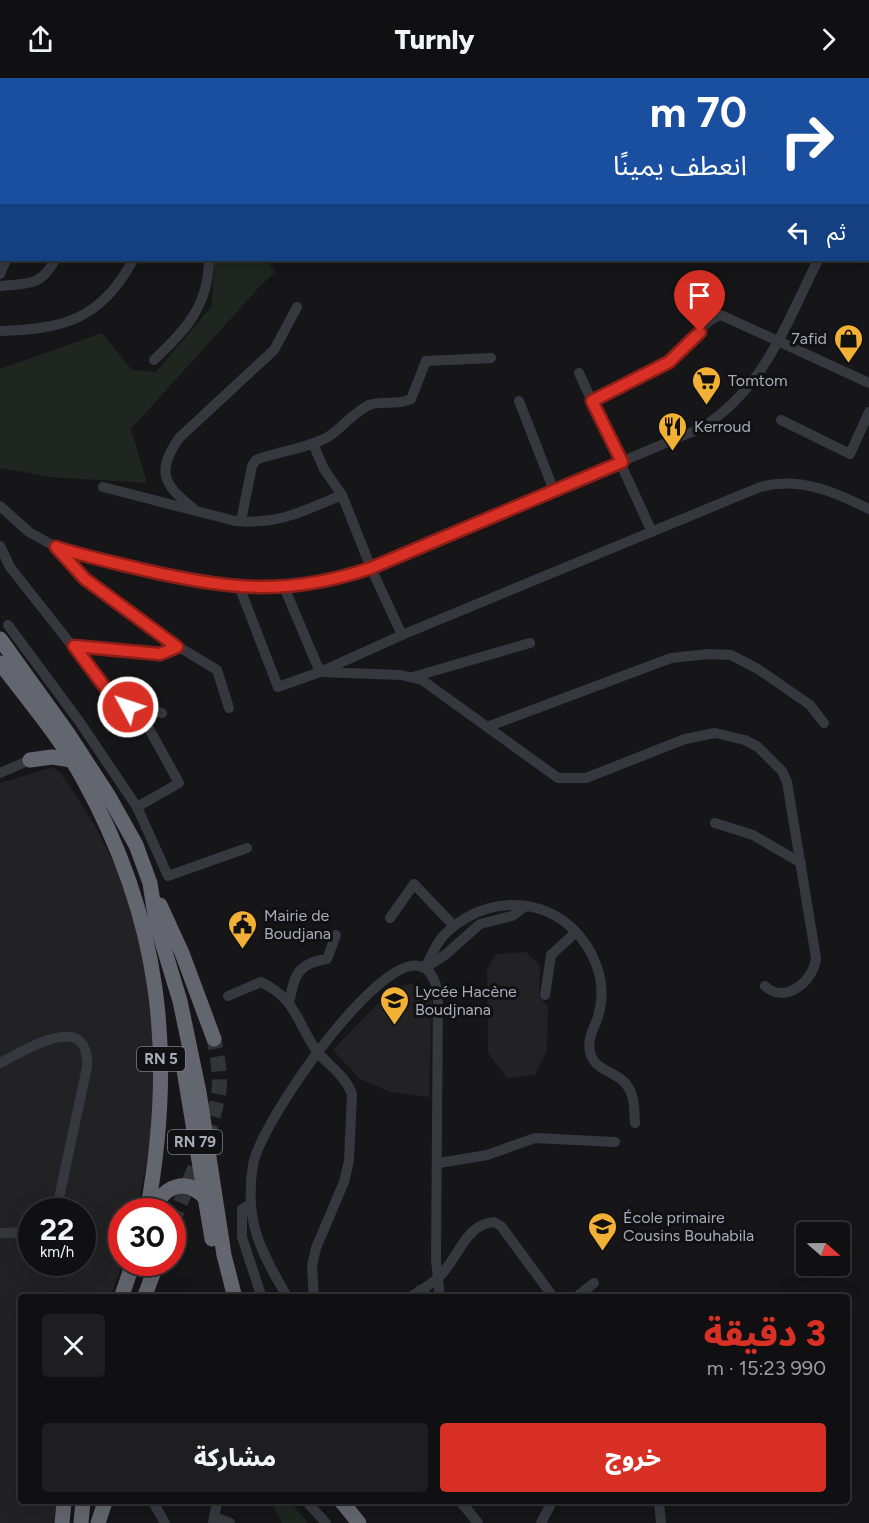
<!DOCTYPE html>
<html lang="ar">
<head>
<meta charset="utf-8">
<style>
  body { margin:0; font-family:Figtree,"Noto Sans Arabic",sans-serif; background:#1e1e20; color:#f1f3f6; direction:rtl; height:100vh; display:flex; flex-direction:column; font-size:22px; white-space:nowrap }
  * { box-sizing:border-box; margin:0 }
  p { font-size:20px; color:#9c9d9f }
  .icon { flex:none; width:33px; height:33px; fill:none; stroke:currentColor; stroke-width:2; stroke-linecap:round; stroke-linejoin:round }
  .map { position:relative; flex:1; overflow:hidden; direction:ltr }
  .side { position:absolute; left:18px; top:1216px; width:832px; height:210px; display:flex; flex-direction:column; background:#101012; border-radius:6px; box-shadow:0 6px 24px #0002,0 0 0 2px #303032; direction:rtl }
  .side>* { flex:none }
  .top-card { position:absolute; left:0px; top:0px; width:870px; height:183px; box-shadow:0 6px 24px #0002,0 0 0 2px #303032; direction:rtl; background:#1a4fa0; color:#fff; overflow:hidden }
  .needle { width:39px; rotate:110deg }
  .tools { position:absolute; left:796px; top:1144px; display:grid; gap:12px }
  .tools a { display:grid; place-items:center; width:54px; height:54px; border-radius:6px; background:#101012; box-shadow:0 6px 24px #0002,0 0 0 2px #303032; font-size:30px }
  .speed { position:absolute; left:18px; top:1120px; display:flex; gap:12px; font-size:30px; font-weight:700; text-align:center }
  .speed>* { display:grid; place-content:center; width:78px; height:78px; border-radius:50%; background:#101012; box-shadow:0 6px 24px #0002,0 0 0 2px #303032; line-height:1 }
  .speed small { font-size:15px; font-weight:400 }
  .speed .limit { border:9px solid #d22; background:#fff; color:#111 }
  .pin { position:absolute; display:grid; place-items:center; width:51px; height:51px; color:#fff; margin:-62px -26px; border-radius:50% 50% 50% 0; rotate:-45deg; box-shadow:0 0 6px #0007 }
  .pin .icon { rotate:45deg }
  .me { position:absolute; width:66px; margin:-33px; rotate:310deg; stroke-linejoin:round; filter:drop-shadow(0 0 4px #0008) }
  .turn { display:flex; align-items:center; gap:21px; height:126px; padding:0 24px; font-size:27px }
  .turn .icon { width:78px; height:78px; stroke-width:2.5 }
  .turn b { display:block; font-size:42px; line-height:51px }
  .then { display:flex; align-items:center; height:57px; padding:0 24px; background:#0003; gap:12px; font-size:22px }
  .round { display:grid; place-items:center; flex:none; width:63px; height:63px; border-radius:6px; background:#1e1e20 }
  .overview { display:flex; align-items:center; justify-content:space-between; height:102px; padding:0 24px }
  h1 { font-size:36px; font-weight:800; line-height:45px; color:#d93025 }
  .action { display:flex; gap:12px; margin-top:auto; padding:12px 24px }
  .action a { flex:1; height:69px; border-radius:6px; background:#d93025; color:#fff; font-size:24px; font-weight:800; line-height:69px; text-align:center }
  .action a+a { background:#1e1e20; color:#f1f3f6 }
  header { display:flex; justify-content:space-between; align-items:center; height:78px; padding:0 24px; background:#101012; font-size:27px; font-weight:800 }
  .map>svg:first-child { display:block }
</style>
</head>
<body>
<header><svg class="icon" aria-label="forward" viewBox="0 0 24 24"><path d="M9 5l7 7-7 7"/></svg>Turnly<svg class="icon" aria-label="share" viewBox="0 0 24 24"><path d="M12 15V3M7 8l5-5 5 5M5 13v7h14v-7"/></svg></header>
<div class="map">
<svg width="869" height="1445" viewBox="0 0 869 1445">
  <rect width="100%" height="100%" fill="#161618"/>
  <g fill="#222225" fill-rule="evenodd">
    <path d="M53,689L61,695L93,744L125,807L142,860L153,938L154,1045L137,1134H122V1185L111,1219L21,1220V1424H57L53,1445H0V705ZM32,1134H82V1185H32Z"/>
    <polygon points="526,874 540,887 539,919 548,929 547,973 535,997 507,1000 488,975 487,891 496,876"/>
    <polygon points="410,906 423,910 432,924 429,1019 390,1014 360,1001 333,972 393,910"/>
  </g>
  <g fill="#1e261f">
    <polygon points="214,182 265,182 276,194 262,206 131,351 147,405 50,399 0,390 0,291 102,255 132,292 156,294 212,228"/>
    <polygon points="271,1424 290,1424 308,1445 282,1445"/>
  </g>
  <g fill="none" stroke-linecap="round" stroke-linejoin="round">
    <path stroke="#333438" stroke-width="15" stroke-dasharray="15 8" stroke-linecap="butt" d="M172,1146C188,1104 212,1056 219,1012C221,995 217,978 214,961"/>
    <g stroke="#37383d" stroke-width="10">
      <polyline points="483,0 485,2"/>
      <polyline points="648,0 648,2"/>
      <polyline points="175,2 177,0"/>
      <polyline points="377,2 377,0"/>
      <polyline points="868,37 869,37"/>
      <polyline points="868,68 869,67"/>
      <polyline points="0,69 2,68"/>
      <polyline points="868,93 869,93"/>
      <polyline points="868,178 869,178"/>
      <polyline points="0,196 6,182"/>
      <path d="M0,208C28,205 40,209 55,182"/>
      <path d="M0,253C63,251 101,242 133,182"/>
      <path d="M154,282C186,251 208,229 209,182"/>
      <polyline points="579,295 652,454"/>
      <polyline points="519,323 554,413"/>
      <path d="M592,323C617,310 645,300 668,284C688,272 699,244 721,237L869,305"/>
      <polyline points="781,342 850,376 869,334"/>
      <polyline points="313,366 324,391 342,417"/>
      <path d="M103,409L235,443C279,447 303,433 342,417L371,490L402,557"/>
      <path d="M0,428L29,454L56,469L201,505L261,510L298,509L333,503L371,490L701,350C764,311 786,246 818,182"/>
      <path d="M193,430C163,406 156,394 179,360L274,272L297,229"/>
      <path d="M241,443L252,388L256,382C279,373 306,371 328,359C342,350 354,334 369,327C383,322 397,328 411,321L426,283L491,280"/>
      <polyline points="0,468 10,489 110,616 124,623 162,635"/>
      <polyline points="56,469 85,501 164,560 217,592 229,630"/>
      <path d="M239,508L278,609L320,594L402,557L760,409C799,398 835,414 869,431"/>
      <path d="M284,509L320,594L401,597L422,602L558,700H586L685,661L715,655L745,662L758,669L782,693L787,704L816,880C814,903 785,927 765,908"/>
      <polyline points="8,547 79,643 137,729 168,798 247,770"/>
      <polyline points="74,568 160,576 177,569"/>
      <polyline points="413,599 530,565"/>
      <polyline points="125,627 142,638 179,705 137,729"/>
      <polyline points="487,649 671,580 709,576 731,577 758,591 810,627 824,645"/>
      <polyline points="0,695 30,682"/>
      <polyline points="715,745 753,757 801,785"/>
      <polyline points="390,840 414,806 454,848"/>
      <path d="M425,890C431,879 436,864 446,855C496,807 574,822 597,889C603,906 603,922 598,939C594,950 587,961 590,974C594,993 616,993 626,1006C635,1017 634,1032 635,1045"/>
      <polyline points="425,890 445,877 480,846 512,838 526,828"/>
      <polyline points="545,917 551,877 576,854"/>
      <path d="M228,918L261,904C299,922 298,950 319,976C331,989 346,999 352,1016L349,1083L344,1104L316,1170L312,1188L314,1220"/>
      <path d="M289,926C294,898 297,885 327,881L336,857"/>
      <path d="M0,985C24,973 90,930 87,989L56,1134"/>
      <polyline points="439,1085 487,1077 535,1060 615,1064"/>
      <polyline points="251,1126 242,1131 242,1159 262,1220"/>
      <polyline points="0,1155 32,1154"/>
      <polyline points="420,1212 430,1220"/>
      <path d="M288,1220C260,1173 244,1142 253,1087C260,1045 376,878 419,888C432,890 436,905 438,916L436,1182L440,1220"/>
      <path d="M409,1220C419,1213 431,1207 440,1198C458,1181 465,1146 494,1144L501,1148L554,1220"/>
      <polyline points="575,1220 594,1205"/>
      <polyline points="153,1424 165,1445"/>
      <polyline points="307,1424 326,1445"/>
      <polyline points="461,1424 478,1445"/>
      <polyline points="659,1424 661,1445"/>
      <polyline points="214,1439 230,1445"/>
      <polyline points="213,1445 217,1424"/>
      <polyline points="541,1445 552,1424"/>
    </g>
    <g stroke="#63666e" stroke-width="15">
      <polyline points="0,561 69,657 108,717 136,767 150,805 156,844 180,923 199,1014 224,1177 235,1220"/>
      <path d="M0,585C28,622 59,658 82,699C161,841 176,976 147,1134"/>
      <polyline points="30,682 52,679 72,682"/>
      <polyline points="160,827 182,875 214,961"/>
      <polyline points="183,986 212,1161"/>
      <path d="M151,1134C164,1108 186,1097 207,1122"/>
      <polyline points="121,1220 133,1185"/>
      <polyline points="144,1220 157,1185"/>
      <polyline points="342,1424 359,1445"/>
      <polyline points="62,1445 64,1424"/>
      <polyline points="81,1445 83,1424"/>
      <polyline points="98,1445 105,1424"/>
    </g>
  </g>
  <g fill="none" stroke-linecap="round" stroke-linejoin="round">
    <defs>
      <path id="route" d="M128,629L110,616L74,568L160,576L177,569L85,501L56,469C83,478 112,484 140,491C225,511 286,519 371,490L622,384L592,323L669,284L700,254"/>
    </defs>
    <use href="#route" stroke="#8d1f18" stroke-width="15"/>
    <use href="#route" stroke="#d93025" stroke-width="10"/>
  </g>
  <defs>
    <symbol id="shop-pin" viewBox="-11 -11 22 30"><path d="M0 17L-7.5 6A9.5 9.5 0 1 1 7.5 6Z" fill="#f2b134" stroke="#111113"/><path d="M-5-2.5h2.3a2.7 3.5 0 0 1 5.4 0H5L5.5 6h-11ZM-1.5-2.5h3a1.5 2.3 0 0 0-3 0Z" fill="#111"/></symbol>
    <symbol id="supermarket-pin" viewBox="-11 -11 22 30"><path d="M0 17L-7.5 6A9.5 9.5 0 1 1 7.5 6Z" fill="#f2b134" stroke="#111113"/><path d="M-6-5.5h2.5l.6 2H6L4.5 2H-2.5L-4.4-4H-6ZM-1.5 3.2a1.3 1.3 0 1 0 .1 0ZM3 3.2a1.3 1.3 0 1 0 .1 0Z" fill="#111"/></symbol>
    <symbol id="restaurant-pin" viewBox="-11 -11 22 30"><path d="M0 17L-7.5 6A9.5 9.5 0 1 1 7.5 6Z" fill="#f2b134" stroke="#111113"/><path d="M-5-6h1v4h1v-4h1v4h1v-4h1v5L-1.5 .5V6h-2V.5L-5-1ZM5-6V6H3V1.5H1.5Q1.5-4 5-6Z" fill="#111"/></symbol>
    <symbol id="civic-pin" viewBox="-11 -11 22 30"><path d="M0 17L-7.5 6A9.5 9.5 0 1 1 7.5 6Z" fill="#f2b134" stroke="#111113"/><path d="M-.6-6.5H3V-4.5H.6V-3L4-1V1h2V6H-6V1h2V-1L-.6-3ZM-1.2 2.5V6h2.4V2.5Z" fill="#111"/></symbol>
    <symbol id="school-pin" viewBox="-11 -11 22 30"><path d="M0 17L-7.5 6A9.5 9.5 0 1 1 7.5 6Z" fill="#f2b134" stroke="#111113"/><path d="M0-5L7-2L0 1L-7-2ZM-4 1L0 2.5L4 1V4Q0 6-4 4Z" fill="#111"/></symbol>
  </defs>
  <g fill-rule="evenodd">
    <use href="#shop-pin" x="832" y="244" width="33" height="45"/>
    <use href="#supermarket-pin" x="690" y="286" width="33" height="45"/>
    <use href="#restaurant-pin" x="656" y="332" width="33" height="45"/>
    <use href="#civic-pin" x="226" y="830" width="33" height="45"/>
    <use href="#school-pin" x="378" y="906" width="33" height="45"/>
    <use href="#school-pin" x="586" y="1132" width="33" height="45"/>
  </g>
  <g text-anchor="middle" stroke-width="6" stroke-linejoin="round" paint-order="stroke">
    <g fill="#111113" stroke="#7b7e86" stroke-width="1.5">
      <rect x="137" y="969" width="48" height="24" rx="4.5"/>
      <rect x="168" y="1052" width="54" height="24" rx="4.5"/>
    </g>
    <g font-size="15" font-weight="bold" fill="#a8adb8">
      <text x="161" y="986">RN 5</text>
      <text x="195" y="1069">RN 79</text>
    </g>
    <g font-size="16" fill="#a8adb8" stroke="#111113" text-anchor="start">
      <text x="827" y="266" text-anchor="end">7afid</text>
      <text x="728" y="308">Tomtom</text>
      <text x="694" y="354">Kerroud</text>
      <text x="264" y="843">Mairie de<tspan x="264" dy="18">Boudjana</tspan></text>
      <text x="415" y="919">Lycée Hacène<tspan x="415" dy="18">Boudjnana</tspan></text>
      <text x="623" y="1145">École primaire<tspan x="623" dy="18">Cousins Bouhabila</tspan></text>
    </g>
  </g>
</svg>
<div class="tools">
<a><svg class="needle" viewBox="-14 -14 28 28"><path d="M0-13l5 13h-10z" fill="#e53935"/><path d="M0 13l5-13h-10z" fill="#9c9d9f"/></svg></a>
</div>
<div class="speed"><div>22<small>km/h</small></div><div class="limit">30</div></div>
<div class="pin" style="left:700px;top:254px;background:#d93025"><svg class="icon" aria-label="arrive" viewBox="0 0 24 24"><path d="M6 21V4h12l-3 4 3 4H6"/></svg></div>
<svg class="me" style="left:128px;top:629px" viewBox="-20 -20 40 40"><circle r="17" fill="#d93025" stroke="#fff" stroke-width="3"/><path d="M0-11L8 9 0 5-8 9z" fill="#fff"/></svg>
<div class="top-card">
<div class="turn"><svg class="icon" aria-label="right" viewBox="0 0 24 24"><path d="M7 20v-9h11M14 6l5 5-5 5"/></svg><div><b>70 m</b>انعطف يمينًا</div></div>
<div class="then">ثم<svg class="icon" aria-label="left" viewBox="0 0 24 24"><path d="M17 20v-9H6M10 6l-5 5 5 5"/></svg></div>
</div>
<section class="side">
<div class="overview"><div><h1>3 دقيقة</h1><p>990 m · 15:23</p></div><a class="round"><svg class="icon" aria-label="close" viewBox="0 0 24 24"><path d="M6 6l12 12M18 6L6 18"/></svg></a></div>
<div class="action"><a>خروج</a><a>مشاركة</a></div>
</section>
</div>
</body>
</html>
